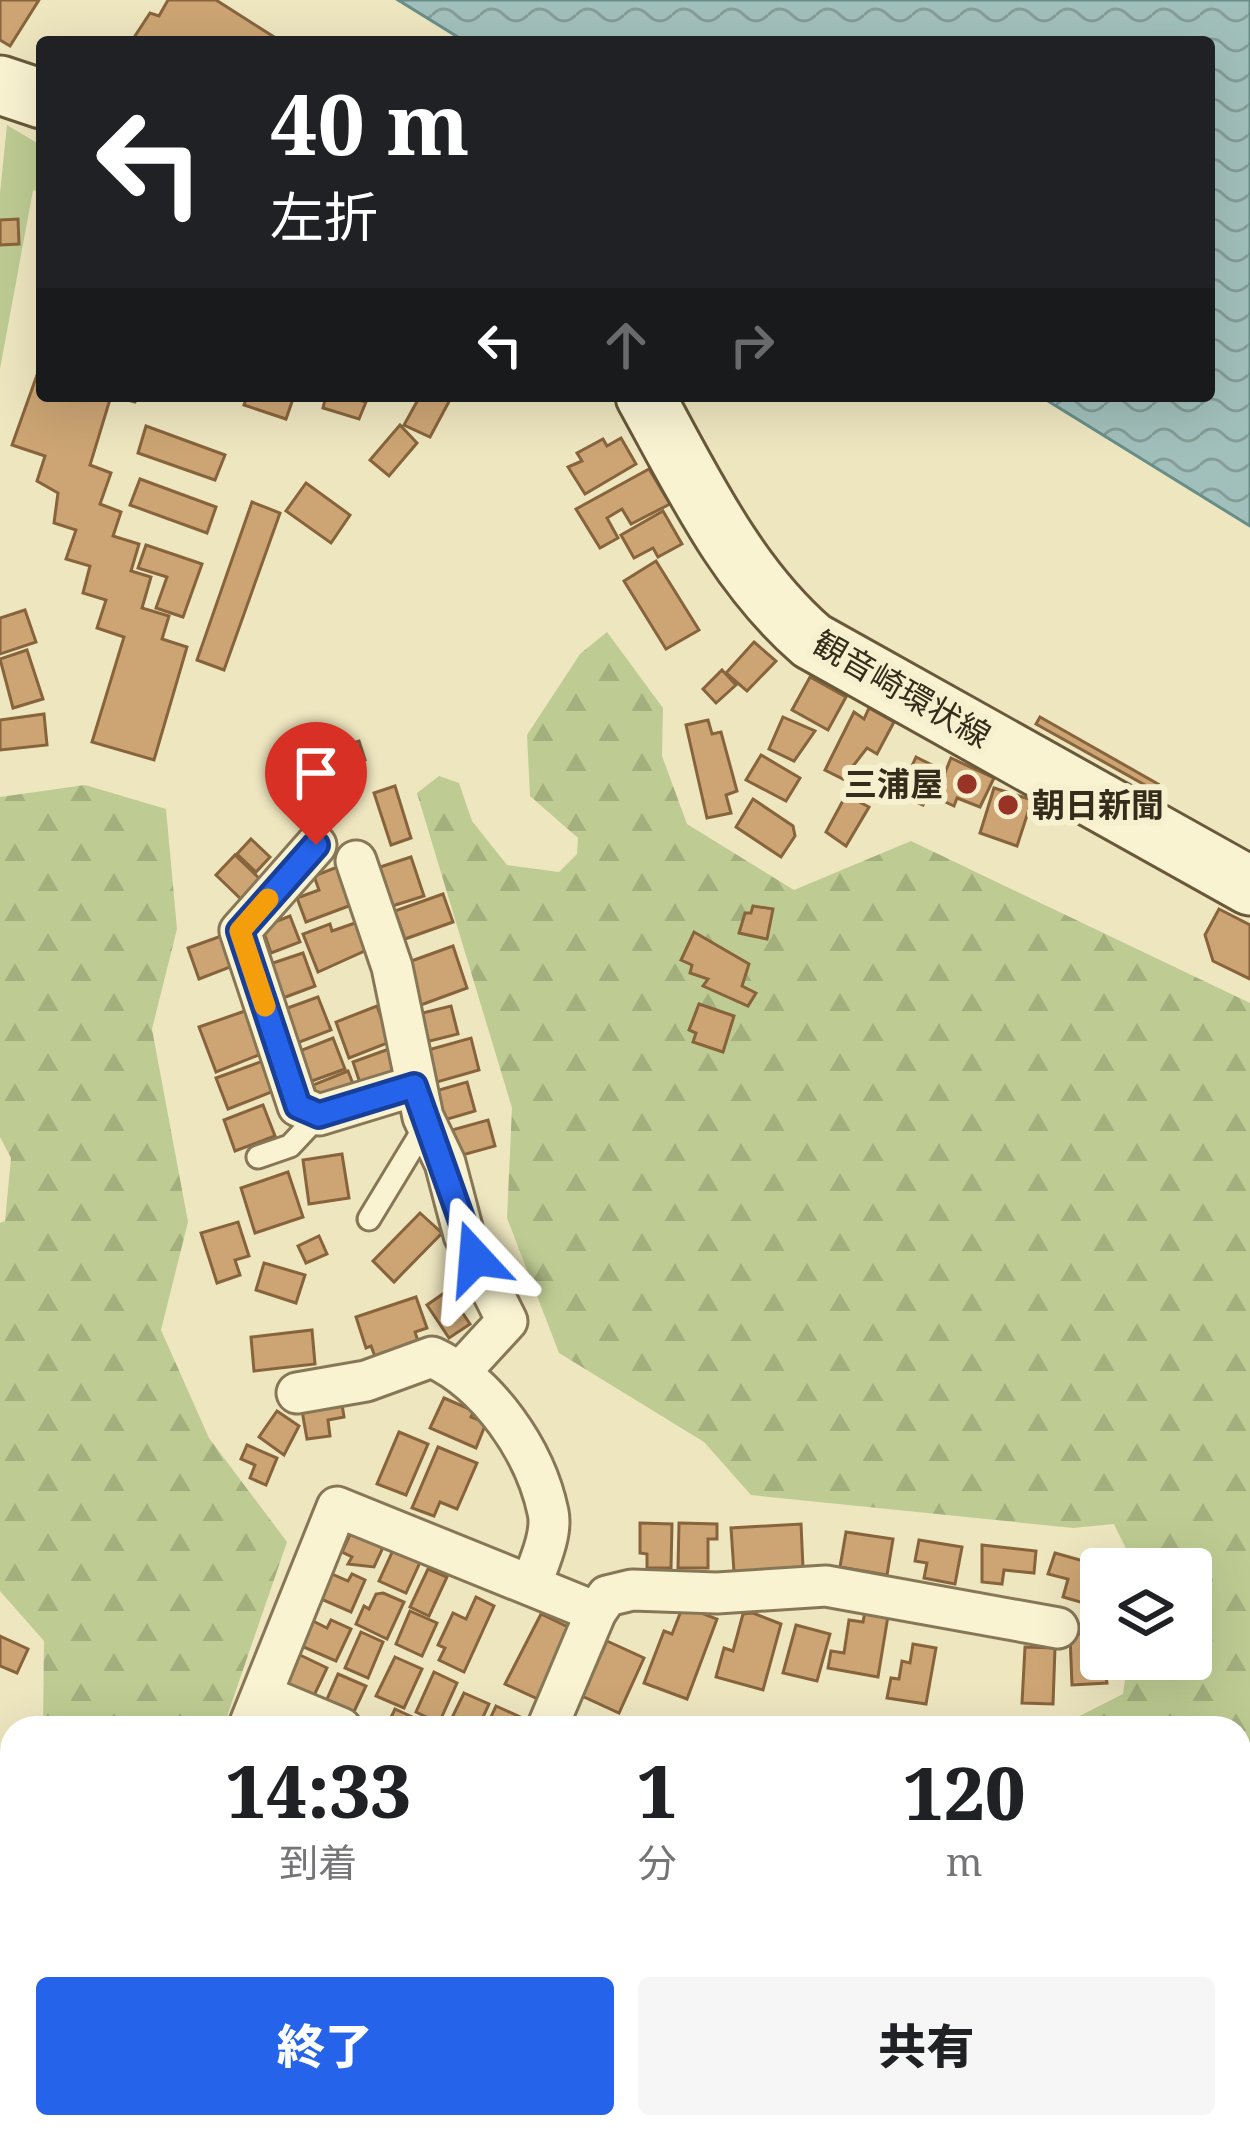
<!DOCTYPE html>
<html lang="ja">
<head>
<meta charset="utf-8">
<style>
  body { margin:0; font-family:"Noto Serif","Noto Sans JP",serif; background:#f6f6f6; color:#202124; height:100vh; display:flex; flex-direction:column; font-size:45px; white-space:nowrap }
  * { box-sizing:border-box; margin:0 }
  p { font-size:39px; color:#757577 }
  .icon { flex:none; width:66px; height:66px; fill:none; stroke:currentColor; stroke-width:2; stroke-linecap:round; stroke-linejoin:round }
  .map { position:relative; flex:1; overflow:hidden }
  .panel { position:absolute; left:0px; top:1716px; width:1251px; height:423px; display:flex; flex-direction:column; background:#fff; border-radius:36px 36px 0 0; box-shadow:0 12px 48px #0002 }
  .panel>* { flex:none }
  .guide { position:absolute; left:36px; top:36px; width:1179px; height:366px; border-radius:12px; box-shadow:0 12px 48px #0002; background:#202124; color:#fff; overflow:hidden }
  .fabs { position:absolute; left:1080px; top:1548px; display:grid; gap:24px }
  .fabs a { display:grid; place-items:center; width:132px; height:132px; border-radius:12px; background:#fff; box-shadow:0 12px 48px #0002; font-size:60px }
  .pin { position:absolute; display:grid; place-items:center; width:102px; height:102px; color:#fff; margin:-123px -51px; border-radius:50% 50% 50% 0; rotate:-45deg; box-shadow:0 0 12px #0007 }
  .pin .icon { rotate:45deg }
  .me { position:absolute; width:132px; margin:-66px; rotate:341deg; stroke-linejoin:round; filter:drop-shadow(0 0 9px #0008) }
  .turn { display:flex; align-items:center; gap:42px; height:252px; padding:0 36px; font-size:54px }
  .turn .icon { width:156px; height:156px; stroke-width:2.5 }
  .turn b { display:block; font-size:84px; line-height:102px }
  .lanes { display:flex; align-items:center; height:114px; padding:0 36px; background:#0003; justify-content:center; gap:60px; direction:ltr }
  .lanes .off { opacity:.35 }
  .eta { display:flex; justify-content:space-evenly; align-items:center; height:204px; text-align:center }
  .eta b { font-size:72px; font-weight:800; line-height:84px }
  .action { display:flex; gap:24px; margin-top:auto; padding:24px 36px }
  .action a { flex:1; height:138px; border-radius:12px; background:#2563eb; color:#fff; font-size:48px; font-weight:800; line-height:138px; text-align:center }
  .action a+a { background:#f6f6f6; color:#202124 }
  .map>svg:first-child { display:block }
</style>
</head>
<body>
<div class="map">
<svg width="1250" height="2138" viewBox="0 0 1250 2138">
  <defs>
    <pattern id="forest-firs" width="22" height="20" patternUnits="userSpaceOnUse" patternTransform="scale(3)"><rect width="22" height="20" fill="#becc93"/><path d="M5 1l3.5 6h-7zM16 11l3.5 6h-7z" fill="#a4af7e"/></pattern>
    <pattern id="water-waves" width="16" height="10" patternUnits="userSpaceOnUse" patternTransform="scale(3)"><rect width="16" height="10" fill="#a2c0bb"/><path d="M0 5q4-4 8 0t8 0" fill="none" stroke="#859c97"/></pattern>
  </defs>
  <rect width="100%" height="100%" fill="#eee6bf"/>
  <g fill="url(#forest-firs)">
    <polygon points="607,632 663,708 662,756 687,824 794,890 911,841 1250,1003 1250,1822 1239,1819 1239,1728 1056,1728 1123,1694 1128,1659 1191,1659 1191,1569 1136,1569 1114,1524 1073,1528 751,1495 704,1442 559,1353 507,1218 512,1108 417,793 439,776 459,783 472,821 507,865 559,872 577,854 578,838 530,796 527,735 580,654"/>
    <polygon points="85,785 166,809 177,929 152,1029 188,1222 161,1330 209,1438 287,1542 223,1728 43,1728 44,1641 0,1591 0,1223 5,1221 11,1158 0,1137 0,797"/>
    <polygon points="932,2127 1156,2127 1187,2138 993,2138"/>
  </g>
  <polygon fill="#becc93" points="7,125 42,146 42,193 33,190 0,369 0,193"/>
  <polygon fill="url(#water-waves)" stroke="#698e8a" stroke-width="3" points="398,0 1250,0 1250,526 1040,396 1209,396 1209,42 466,42"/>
  <g fill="#cda574" stroke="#87643c" stroke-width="3">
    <polygon points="0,0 39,0 10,46 0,40"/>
    <polygon points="168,0 216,0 282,42 133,39 150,13 159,16"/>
    <polygon points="18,219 19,244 0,245 0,220"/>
    <polygon points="42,361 42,396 137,396 135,402 111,396 90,465 111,473 100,504 121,512 113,536 139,544 131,571 151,577 142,608 169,616 162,639 187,647 154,760 92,742 124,637 97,628 106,600 83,593 90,566 66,559 76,530 54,523 58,493 37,481 45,456 12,445"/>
    <polygon points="247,396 294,396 286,419 244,405"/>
    <polygon points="326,396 345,396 366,402 359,419 323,408"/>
    <polygon points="420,396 452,396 430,437 404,425"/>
    <polygon points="400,425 417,443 389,476 370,460"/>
    <polygon points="146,426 225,455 215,480 138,453"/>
    <polygon points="621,438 636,464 585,494 568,467 582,461 577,453 603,439 607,446"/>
    <polygon points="649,469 670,504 631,524 622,509 607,518 618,538 600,548 576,509"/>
    <polygon points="140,479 216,507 207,533 130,505"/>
    <polygon points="306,483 350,515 331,543 286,511"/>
    <polygon points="252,502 280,513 224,670 197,660"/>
    <polygon points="663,511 682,544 658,557 653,548 634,558 621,535"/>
    <polygon points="146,545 202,564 183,617 156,608 167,577 138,568"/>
    <polygon points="656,561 699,630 666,649 624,581"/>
    <polygon points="25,610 36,642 0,654 0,618"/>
    <polygon points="754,642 776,661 747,691 726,673"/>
    <polygon points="27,650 43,699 13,708 0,659"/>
    <polygon points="722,670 736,685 716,703 703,689"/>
    <polygon points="810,677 846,697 828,730 792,710"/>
    <polygon points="869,708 894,722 877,754 867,748 843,779 825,770 854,712 864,719"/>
    <polygon points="44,714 47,745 0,750 0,720"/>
    <polygon points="783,717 815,731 794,761 769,749"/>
    <polygon points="1040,717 1158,784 1154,790 1036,724"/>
    <polygon points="708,720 712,734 721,732 737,791 726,795 731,813 707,818 686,725"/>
    <polygon points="359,741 365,760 354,763 358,774 339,779 330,750"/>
    <polygon points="761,755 800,778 786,801 746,780"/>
    <polygon points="916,757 940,769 923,805 899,795"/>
    <polygon points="951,758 994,778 980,807 957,798 954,806 935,797"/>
    <polygon points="395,786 411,838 391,845 374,793"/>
    <polygon points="994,788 1032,800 1017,846 980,833"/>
    <polygon points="846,795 869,807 846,846 826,832"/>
    <polygon points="753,799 793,826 795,836 781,857 736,827"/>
    <polygon points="251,839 270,857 256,872 237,854"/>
    <polygon points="235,855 261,880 242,900 216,875"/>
    <polygon points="411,857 424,896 389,907 377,868"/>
    <polygon points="340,866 354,904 306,922 297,898 319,890 314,876"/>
    <polygon points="443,894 453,922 405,939 395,911"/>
    <polygon points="753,906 773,909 767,939 739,933 745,913 751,913"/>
    <polygon points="1219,909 1250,925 1250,979 1213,961 1205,935"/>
    <polygon points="290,916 300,942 271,953 262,927"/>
    <polygon points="358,922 369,949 318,972 303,934 330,924 332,931"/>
    <polygon points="694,932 749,964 742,986 756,993 748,1006 703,986 708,979 690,973 692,965 681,960"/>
    <polygon points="227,934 238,964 199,979 188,948"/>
    <polygon points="453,946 467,988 418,1006 403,964"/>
    <polygon points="303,953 315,986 283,998 270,964"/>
    <polygon points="318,997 331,1030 297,1043 285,1009"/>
    <polygon points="699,1004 734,1016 723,1052 693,1042 696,1033 689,1030"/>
    <polygon points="377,1006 390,1042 349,1058 336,1022"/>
    <polygon points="451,1006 458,1034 422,1043 414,1015"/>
    <polygon points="245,1011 261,1054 216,1072 199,1027"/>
    <polygon points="333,1038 345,1069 309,1082 297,1052"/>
    <polygon points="471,1038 479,1070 437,1082 428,1050"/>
    <polygon points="389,1049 398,1072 361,1086 353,1062"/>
    <polygon points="263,1061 274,1091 228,1109 216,1078"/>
    <polygon points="348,1071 355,1089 319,1102 313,1085"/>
    <polygon points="467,1082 475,1111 441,1121 432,1092"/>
    <polygon points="263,1105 275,1136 235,1151 224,1120"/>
    <polygon points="488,1120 495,1146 459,1156 452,1130"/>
    <polygon points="342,1154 349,1198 309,1204 303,1160"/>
    <polygon points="288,1172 303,1217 255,1233 241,1188"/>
    <polygon points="420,1213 442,1233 394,1282 373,1261"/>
    <polygon points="238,1222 249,1256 235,1260 240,1275 217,1283 201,1233"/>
    <polygon points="319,1236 327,1254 306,1263 298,1246"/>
    <polygon points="264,1263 305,1275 296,1303 256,1290"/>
    <polygon points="460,1282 473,1300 460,1309 470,1324 449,1338 427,1305"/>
    <polygon points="416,1297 427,1328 415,1332 419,1344 376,1359 371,1346 366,1348 356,1317"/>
    <polygon points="312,1330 315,1364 254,1371 251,1337"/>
    <polygon points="341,1398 344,1417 328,1420 330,1436 307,1439 301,1405"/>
    <polygon points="444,1398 474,1411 471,1417 486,1423 476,1448 430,1428"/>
    <polygon points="277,1411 299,1426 284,1455 259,1437"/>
    <polygon points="399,1432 428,1444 406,1495 377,1484"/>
    <polygon points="247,1445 277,1458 266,1485 250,1478 255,1465 241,1459"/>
    <polygon points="438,1447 477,1463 457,1509 440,1502 434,1516 412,1508"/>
    <polygon points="640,1523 672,1524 671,1568 647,1568 647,1554 640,1553"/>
    <polygon points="679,1523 717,1524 717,1539 708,1539 708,1568 678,1568"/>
    <polygon points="801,1524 803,1568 734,1572 731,1528"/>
    <polygon points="354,1526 386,1541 374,1567 348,1564 352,1557 342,1552"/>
    <polygon points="846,1532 893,1539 887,1575 840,1567"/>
    <polygon points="919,1540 962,1547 955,1584 924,1578 927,1563 915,1561"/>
    <polygon points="982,1545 1036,1551 1034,1573 1004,1570 1002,1584 982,1582"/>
    <polygon points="395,1546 422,1558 406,1593 379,1581"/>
    <polygon points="1055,1553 1112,1569 1101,1569 1101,1608 1063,1597 1068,1579 1048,1574"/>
    <polygon points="428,1569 447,1577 429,1616 410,1607"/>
    <polygon points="332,1574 348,1581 352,1574 365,1580 351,1612 321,1599"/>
    <polygon points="383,1593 404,1602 387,1639 356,1624 364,1606 369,1609 376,1594"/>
    <polygon points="476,1597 494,1606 464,1672 439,1660 445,1648 438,1645 453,1613 466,1619"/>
    <polygon points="683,1606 717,1619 687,1699 644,1683 664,1631 672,1634"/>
    <polygon points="410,1611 437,1623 422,1656 396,1644"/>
    <polygon points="865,1612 888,1616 878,1677 828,1668 831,1651 844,1653 849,1620 863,1622"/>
    <polygon points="753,1613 781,1624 763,1690 716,1677 724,1648 733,1651 743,1614"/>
    <polygon points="541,1614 568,1627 540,1700 505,1684"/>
    <polygon points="311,1620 327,1628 331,1620 351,1629 336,1661 299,1645"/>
    <polygon points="1097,1624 1107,1683 1072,1685 1070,1635 1080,1634 1080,1625"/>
    <polygon points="796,1625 830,1634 817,1681 783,1673"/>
    <polygon points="361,1632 383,1642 368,1678 345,1668"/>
    <polygon points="0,1636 28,1649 17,1673 0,1666"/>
    <polygon points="607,1641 644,1658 619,1713 582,1696"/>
    <polygon points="913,1644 936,1648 926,1704 887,1698 891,1678 899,1679 902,1661 910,1663"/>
    <polygon points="1025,1647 1055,1648 1053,1704 1022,1703"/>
    <polygon points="298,1654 327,1668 311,1702 282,1689"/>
    <polygon points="395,1657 422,1669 404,1708 376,1696"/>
    <polygon points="434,1672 457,1683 439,1723 416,1712"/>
    <polygon points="338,1674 366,1686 351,1718 324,1706"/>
    <polygon points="464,1693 489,1704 478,1728 447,1728"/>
    <polygon points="496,1706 527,1720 524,1728 486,1728"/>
    <polygon points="395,1709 425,1723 422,1728 386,1728"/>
    <polygon points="12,2062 12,2127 49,2127 45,2138 0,2138 0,2091"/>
    <polygon points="147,2127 254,2127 249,2138 174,2138"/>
    <polygon points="272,2127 294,2127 321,2138 267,2138"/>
    <polygon points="603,2127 645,2127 641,2138 599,2138"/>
    <polygon points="686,2127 729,2127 728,2138 681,2138"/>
  </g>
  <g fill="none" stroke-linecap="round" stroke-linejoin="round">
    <defs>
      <g id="lane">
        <polyline points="258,1157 290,1146 319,1115"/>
        <polyline points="369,1219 426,1125"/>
        <polyline points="71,2128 94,2138"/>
      </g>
      <g id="street">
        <polyline points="316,845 240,931 298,1106 319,1115 414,1086"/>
        <polyline points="356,861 392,967 423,1117 445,1163 464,1235 507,1321 461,1371"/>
        <path d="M297,1393L366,1381L432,1357C488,1383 535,1450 548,1512C553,1534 538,1565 531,1585"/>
        <polyline points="262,1695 341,1728"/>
        <polyline points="248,1728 337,1507 596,1612"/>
        <polyline points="547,1728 596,1612 607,1596 632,1590 717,1593 826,1586 1058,1628"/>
      </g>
      <g id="secondary">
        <polyline points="0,85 42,99"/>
        <path d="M645,396C693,483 736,575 812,641L1250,886"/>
        <polyline points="0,1979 12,1951"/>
        <polyline points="420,2127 443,2138"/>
      </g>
    </defs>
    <use href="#lane" stroke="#877757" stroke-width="27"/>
    <use href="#street" stroke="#877757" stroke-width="45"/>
    <use href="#secondary" stroke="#69583a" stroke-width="63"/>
    <use href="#lane" stroke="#f9f3d2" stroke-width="21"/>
    <use href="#street" stroke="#f9f3d2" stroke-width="39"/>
    <use href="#secondary" stroke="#f9f3d2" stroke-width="57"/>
  </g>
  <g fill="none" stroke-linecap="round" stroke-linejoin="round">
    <defs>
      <polyline id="route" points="316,845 240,931 298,1106 319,1115 414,1086 475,1258"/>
    </defs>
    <use href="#route" stroke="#184099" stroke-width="30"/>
    <use href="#route" stroke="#2563eb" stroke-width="21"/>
    <polyline stroke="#f59e0b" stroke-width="21" points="265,1006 240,931 268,899"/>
  </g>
  <g fill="#973426" stroke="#f6f0ce" stroke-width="4.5">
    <circle cx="967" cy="784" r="12"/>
    <circle cx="1008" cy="805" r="12"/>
  </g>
  <g text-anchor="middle" stroke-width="12" stroke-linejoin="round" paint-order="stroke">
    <g font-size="33" fill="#362c1c" stroke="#f6f0ce">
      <text transform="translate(902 689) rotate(30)" y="12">観音崎環状線</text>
    </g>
    <g font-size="33" font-weight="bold" fill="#362c1c" stroke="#f6f0ce" text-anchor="end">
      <text x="943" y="796">三浦屋</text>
      <text x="1032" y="817" text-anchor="start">朝日新聞</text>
    </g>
  </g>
</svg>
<div class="fabs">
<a><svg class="icon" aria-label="layers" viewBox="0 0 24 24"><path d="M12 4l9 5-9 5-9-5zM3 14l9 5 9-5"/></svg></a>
</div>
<div class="pin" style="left:316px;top:845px;background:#d93025"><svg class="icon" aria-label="arrive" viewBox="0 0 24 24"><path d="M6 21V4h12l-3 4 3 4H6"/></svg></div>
<svg class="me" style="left:475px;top:1258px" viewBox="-20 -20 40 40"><path d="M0-17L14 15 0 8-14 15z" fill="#2563eb" stroke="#fff" stroke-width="4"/></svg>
<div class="guide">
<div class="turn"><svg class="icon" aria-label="left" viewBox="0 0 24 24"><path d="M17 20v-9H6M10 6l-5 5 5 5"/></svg><div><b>40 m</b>左折</div></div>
<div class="lanes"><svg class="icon" aria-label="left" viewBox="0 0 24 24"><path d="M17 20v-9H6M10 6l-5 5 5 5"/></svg><svg class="icon off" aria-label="ahead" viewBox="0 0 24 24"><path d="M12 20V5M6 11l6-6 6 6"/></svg><svg class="icon off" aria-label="right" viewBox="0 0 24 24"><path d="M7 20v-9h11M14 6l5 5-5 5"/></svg></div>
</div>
<section class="panel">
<div class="eta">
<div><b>14:33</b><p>到着</p></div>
<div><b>1</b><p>分</p></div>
<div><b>120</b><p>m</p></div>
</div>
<div class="action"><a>終了</a><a>共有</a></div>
</section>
</div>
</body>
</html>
